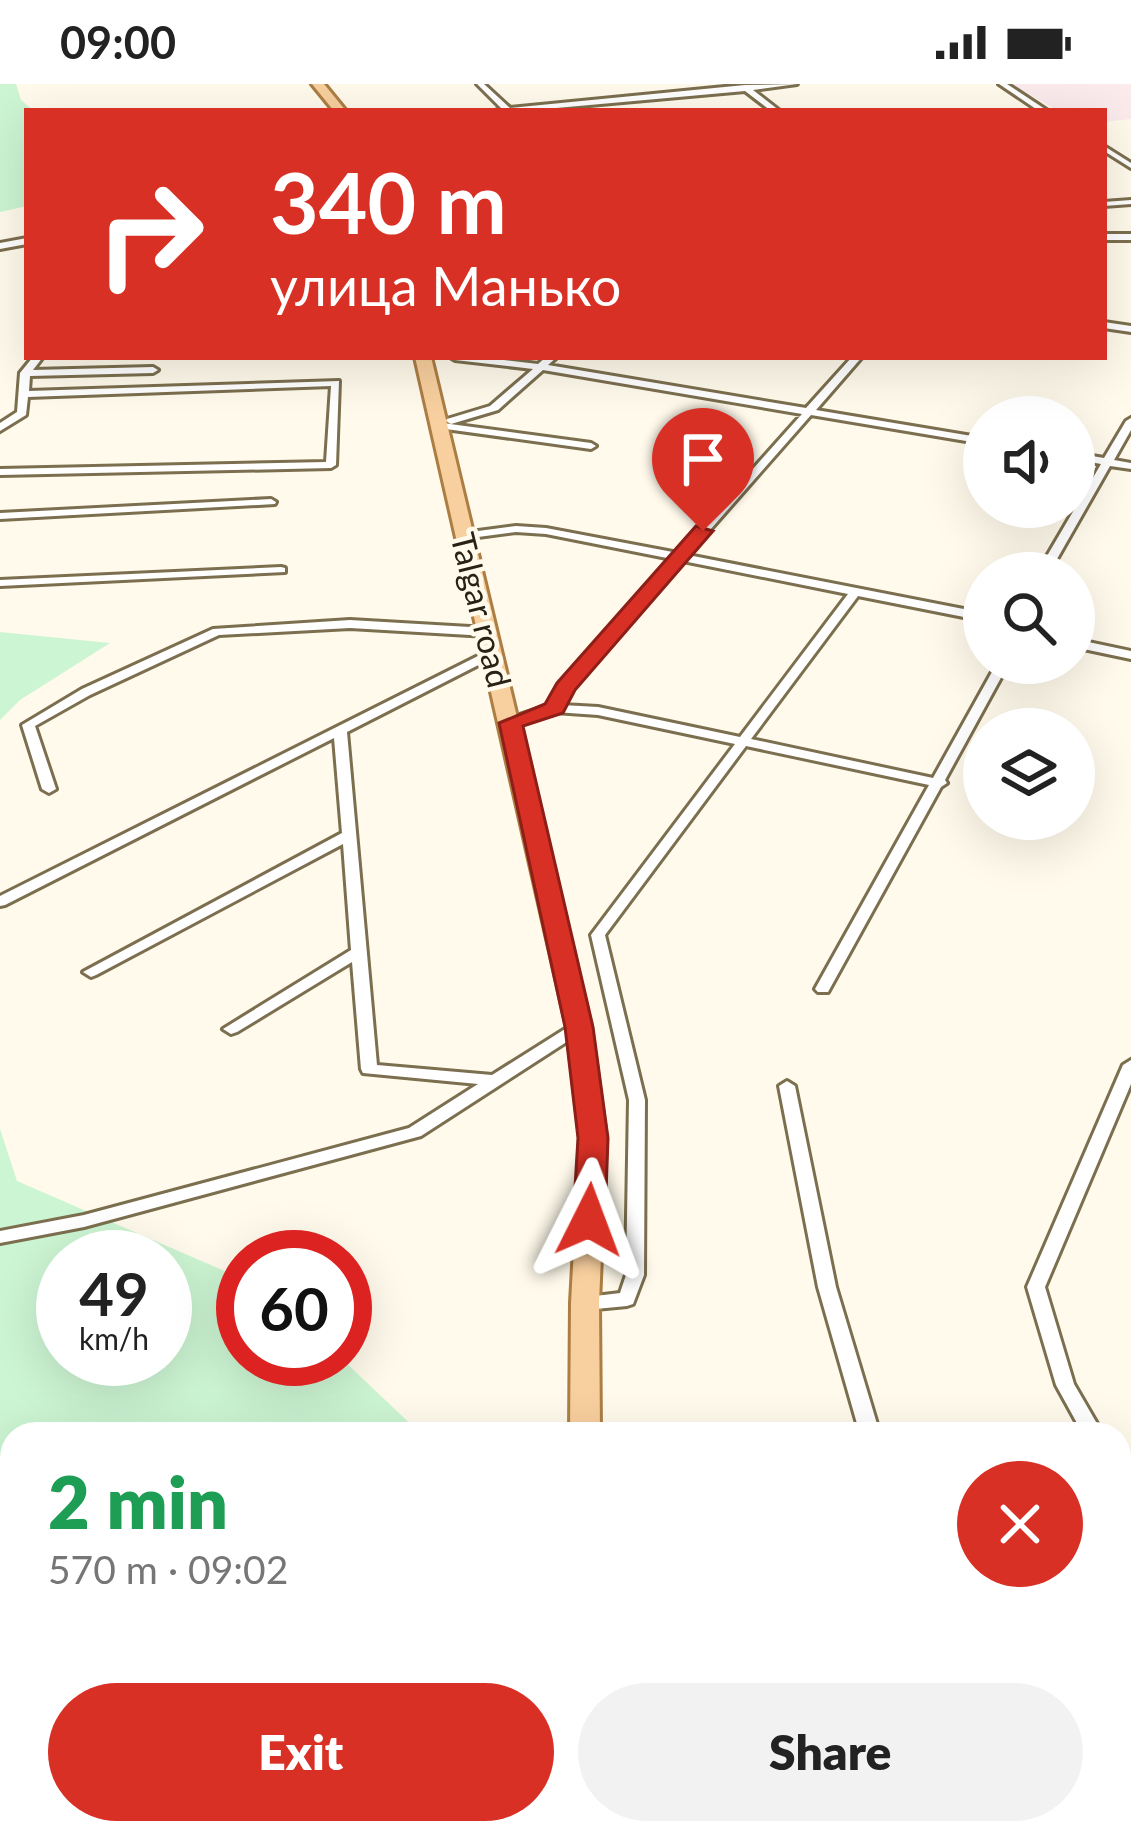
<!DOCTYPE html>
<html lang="en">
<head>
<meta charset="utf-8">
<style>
  body { margin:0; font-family:Lato,sans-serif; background:#f2f2f2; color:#222; height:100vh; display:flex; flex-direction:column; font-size:45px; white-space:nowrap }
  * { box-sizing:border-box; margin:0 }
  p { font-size:39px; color:#767676 }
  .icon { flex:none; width:66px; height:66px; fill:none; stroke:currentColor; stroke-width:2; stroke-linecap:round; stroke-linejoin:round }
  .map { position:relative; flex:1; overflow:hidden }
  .side { position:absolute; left:0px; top:1338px; width:1131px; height:423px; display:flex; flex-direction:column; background:#fff; border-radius:36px 36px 0 0; box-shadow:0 12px 48px #0002 }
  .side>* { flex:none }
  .guide { position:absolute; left:24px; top:24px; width:1083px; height:252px; border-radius:0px; box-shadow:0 12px 48px #0002; background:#d93025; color:#fff; overflow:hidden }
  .controls { position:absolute; left:963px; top:312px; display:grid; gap:24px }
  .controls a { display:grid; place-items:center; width:132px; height:132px; border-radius:50%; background:#fff; box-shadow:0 12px 48px #0002; font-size:60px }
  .speed { position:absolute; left:36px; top:1146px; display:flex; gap:24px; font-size:60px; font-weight:700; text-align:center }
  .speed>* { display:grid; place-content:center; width:156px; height:156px; border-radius:50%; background:#fff; box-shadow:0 12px 48px #0002; line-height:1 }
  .speed small { font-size:30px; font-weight:400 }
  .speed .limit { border:18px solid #d22; background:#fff; color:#111 }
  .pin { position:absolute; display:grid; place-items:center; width:102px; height:102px; color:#fff; margin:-123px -51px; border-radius:50% 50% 50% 0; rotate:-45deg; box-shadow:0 0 12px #0007 }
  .pin .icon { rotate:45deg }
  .me { position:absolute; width:132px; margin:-66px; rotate:3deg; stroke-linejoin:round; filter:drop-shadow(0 0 9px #0008) }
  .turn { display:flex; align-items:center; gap:42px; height:252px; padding:0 48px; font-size:54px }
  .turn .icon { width:156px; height:156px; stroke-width:2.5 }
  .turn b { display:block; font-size:84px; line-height:102px }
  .round { display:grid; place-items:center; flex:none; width:126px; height:126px; border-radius:63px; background:#f2f2f2 }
  .summary { display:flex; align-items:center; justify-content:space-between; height:204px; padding:0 48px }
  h1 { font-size:72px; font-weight:800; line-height:90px; color:#1e9e55 }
  .button { display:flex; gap:24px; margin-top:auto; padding:24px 48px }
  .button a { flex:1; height:138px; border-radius:72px; background:#d93025; color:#fff; font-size:48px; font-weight:800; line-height:138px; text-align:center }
  .button a+a { background:#f2f2f2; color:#222 }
  .status { display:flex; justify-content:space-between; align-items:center; height:84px; padding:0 60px; background:#fff; direction:ltr }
  .status svg { height:33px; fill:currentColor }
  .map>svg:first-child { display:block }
</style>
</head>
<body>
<div class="status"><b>09:00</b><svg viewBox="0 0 49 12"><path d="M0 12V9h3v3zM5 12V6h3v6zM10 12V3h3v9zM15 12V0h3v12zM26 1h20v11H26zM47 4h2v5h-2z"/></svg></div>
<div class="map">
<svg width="1131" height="1759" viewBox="0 0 1131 1759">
  <rect width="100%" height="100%" fill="#fffaeb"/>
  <polygon fill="#fcebed" points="1011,0 1131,0 1131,35 1104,38 1104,27 1058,27"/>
  <g fill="#ccf5d3" fill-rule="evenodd">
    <polygon points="0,0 16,0 21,16 34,27 27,27 27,122 0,128"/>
    <polygon points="0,548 110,559 20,616 0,636"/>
    <path d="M0,1045L17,1097L243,1195V1275H342L421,1350H12V1449L0,1456ZM63,1173H165V1275H63Z"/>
  </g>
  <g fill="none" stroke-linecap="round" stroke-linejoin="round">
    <defs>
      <g id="minor">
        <polygon points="477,0 484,0 510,24 745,1 797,0 753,6 780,27 771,27 745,7 523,27 495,27 502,25"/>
        <polygon points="999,0 1007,0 1048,27 1039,27"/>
        <polygon points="1104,62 1131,79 1131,84 1104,67"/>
        <polygon points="1131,116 1131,120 1104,122 1104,118"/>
        <polygon points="27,154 27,160 0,165 0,159"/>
        <polygon points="1104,238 1131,242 1131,248 1104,244"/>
        <polygon points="33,273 43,273 33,286 153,283 158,286 153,289 30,292 29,307 339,297 336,381 331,384 0,391 0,385 326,378 331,302 28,313 26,331 0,347 0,339 17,328 20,289"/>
        <path d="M450,273H479L538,280L546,273H557L548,281L806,324L852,273H862L816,326L984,354V360L811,331L688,471L984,529V537L858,512L751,655L933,694L997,579H1009L945,696L947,699L941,703L828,908H818L815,905L929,701L746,662L605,851L645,1016L644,1191L633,1220L627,1222L585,1226L579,1224L576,1219L579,1214L620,1209L626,1191L629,1016L591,851L735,660L598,631L555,628L515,642H505V636L549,621L561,601L672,475L546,450L516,448L463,455L457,452L463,449L516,442L546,444L678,469L802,330L543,286L498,326L451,340L446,337L447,335L490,322L533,285L455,276ZM683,477L848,510L740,653L598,623L562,621L570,605Z"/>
        <polygon points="1131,334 1131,346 1114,376 1131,379 1131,385 1110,382 1049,489 1037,489 1101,380 1074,375 1074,369 1104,374 1126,337"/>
        <polygon points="435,338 591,359 596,362 591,365 431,343 431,339"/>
        <polygon points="271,415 276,418 275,420 0,435 0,429"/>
        <polygon points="281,483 285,484 285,488 0,502 0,496"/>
        <polygon points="350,536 487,544 493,548 487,552 350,544 219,551 90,611 35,642 56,705 49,709 42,705 22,641 82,605 213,545"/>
        <polygon points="1074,555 1131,567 1131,575 1074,563"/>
        <polygon points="492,565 496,566 496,572 347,648 377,981 492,991 573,940 585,940 587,943 585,946 421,1052 84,1143 0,1159 0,1147 84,1131 409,1044 478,1000 363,989 361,985 352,878 237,948 231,950 223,945 351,866 343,760 96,891 91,893 83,888 342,749 334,654 5,821 0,822 0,812"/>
        <polygon points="1131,976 1131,1000 1045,1203 1074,1300 1103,1350 1083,1350 1056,1301 1027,1203 1123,981"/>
        <polygon points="787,997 795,1002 836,1203 880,1350 860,1350 818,1203 779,1002"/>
        <polygon points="1119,1496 1131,1499 1131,1517 1119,1514"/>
      </g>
      <rect id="tertiary" x="1104" y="150" width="27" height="6"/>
      <g id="primary">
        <polygon points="312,0 324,0 346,27 334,27"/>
        <polygon points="415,273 431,273 591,943 606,1054 599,1219 600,1350 570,1350 571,1219 580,1054 567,943"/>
        <polygon points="625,1749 661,1749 663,1759 627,1759"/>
      </g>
    </defs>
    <use href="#minor" stroke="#7c6f4f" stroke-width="6"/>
    <use href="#tertiary" stroke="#7c6f4f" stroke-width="6"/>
    <use href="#primary" stroke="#ac7e44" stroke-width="6"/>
    <use href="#minor" fill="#fff" fill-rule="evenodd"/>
    <use href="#tertiary" fill="#fff" fill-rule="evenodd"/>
    <use href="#primary" fill="#f8cf9e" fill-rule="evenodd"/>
  </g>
  <polygon fill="#d93025" stroke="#8d1f18" stroke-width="3" points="696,442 713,447 575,606 563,629 523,642 593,943 608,1054 605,1136 600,1144 578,1144 573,1136 578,1054 565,943 499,639 545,620 557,599"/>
  <g text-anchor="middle" stroke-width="9" stroke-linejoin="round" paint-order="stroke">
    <g font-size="33" fill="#272215" stroke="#fffaeb">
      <text transform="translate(481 526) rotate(76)" y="12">Talgar road</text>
    </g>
  </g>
</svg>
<div class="controls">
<a><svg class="icon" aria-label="sound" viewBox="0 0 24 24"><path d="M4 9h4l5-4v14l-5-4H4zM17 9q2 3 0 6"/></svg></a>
<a><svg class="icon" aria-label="search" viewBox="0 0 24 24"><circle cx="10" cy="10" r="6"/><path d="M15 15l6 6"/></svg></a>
<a><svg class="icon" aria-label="layers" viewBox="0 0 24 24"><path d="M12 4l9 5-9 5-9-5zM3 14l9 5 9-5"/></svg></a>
</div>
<div class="speed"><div>49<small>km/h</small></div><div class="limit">60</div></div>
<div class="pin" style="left:703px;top:447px;background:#d93025"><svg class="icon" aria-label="arrive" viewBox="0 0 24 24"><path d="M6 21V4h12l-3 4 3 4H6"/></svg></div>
<svg class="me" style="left:589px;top:1136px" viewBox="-20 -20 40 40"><path d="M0-17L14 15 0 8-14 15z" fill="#d93025" stroke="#fff" stroke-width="4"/></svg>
<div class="guide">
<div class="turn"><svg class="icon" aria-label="right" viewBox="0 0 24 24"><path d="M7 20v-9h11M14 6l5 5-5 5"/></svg><div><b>340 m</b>улица Манько</div></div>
</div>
<section class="side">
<div class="summary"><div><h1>2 min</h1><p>570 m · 09:02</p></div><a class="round" style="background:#d93025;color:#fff"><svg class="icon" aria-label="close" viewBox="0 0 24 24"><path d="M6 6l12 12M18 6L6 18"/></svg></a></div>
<div class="button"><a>Exit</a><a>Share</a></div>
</section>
</div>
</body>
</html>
